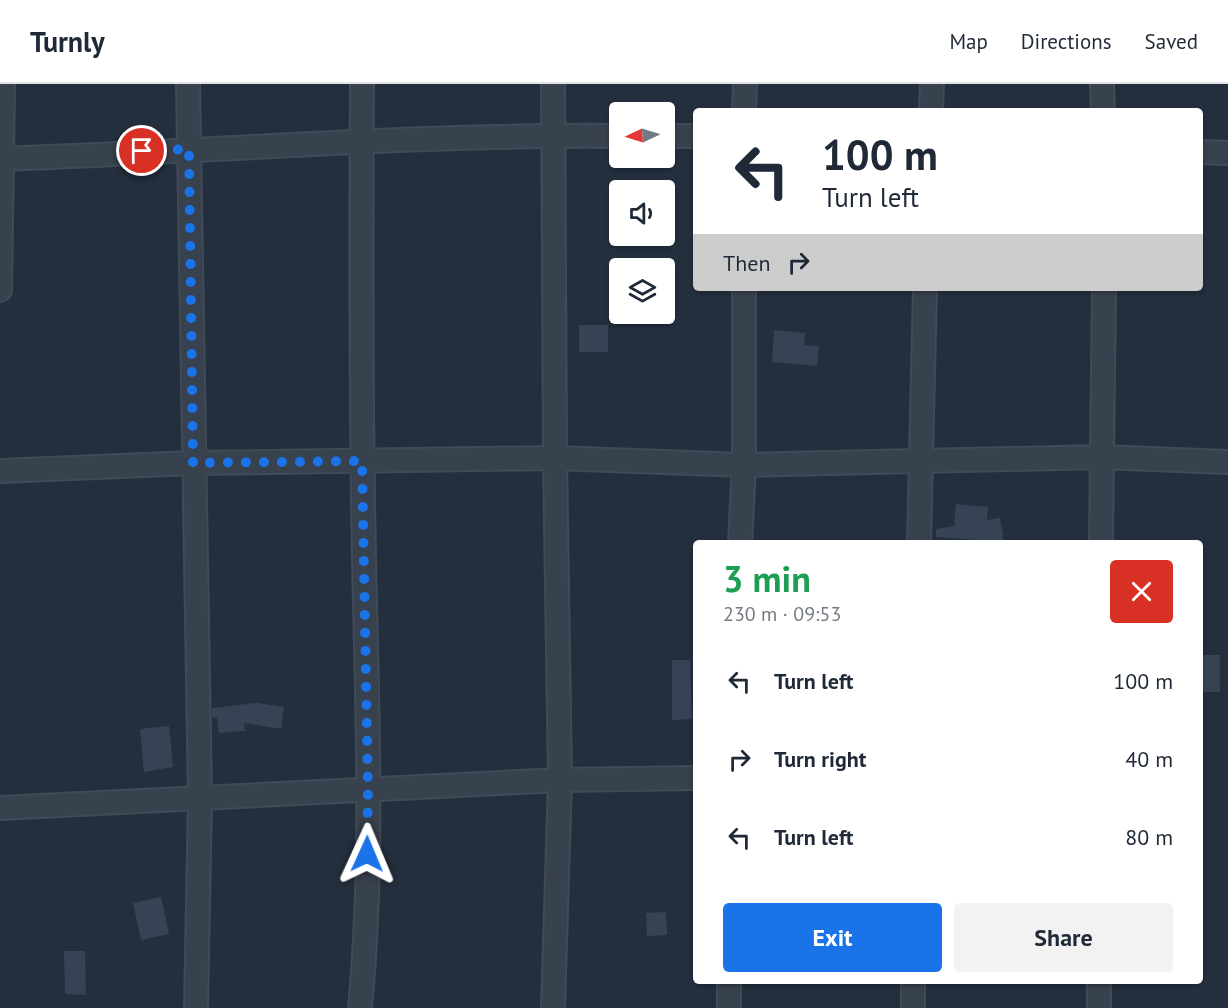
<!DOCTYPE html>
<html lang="en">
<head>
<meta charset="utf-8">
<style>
  body { margin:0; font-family:"PT Sans",sans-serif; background:#f2f2f3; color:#1f2937; height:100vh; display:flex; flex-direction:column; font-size:22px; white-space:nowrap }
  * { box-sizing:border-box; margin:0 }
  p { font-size:20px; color:#747a83 }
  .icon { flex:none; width:33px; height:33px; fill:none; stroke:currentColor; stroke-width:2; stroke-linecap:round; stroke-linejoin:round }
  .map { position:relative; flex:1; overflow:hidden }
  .side { position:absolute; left:693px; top:456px; width:510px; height:444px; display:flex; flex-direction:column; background:#fff; border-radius:6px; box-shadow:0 2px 4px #0004 }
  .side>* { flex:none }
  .top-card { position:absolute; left:693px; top:24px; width:510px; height:183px; border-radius:6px; box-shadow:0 2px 4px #0004; background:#fff; color:#1f2937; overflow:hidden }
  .needle { width:39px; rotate:266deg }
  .buttons { position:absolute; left:609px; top:18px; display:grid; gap:12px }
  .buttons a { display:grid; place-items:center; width:66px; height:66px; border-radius:6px; background:#fff; box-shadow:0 2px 4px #0004; font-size:30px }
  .pin { position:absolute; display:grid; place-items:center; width:51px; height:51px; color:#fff; margin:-26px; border:3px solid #fff; border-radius:50%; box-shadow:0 2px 6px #0007 }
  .me { position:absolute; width:66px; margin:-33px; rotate:1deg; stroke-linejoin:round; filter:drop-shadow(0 0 4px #0008) }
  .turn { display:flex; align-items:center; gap:21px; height:126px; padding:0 30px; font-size:27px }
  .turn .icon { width:78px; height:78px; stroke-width:2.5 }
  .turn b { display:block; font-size:42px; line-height:51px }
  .then { display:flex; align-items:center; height:57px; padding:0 30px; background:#0003; gap:12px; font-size:22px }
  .round { display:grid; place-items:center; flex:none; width:63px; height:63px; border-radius:6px; background:#f2f2f3 }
  .head { display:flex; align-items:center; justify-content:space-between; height:102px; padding:0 30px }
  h1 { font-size:36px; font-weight:800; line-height:45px; color:#1e9e55 }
  .primary-button { display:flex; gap:12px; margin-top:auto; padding:12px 30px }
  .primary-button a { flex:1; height:69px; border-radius:6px; background:#1a73e8; color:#fff; font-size:24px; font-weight:800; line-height:69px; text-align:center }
  .primary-button a+a { background:#f2f2f3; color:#1f2937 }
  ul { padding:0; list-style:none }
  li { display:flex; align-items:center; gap:18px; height:78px; padding:0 30px }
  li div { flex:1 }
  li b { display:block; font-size:22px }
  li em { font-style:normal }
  header { display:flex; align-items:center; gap:36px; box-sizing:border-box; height:84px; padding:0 30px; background:#fff; border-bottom:2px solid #e0e1e3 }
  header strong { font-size:28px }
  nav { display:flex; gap:33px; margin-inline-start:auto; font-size:21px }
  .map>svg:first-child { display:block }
</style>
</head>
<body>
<header>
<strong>Turnly</strong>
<nav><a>Map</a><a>Directions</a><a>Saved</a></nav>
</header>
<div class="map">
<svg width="1228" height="924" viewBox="0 0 1228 924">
  <rect width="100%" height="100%" fill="#242f3e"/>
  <g fill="#364354">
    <rect x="579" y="241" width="29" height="27"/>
    <polygon points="774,246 805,249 804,261 819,262 817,282 772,278"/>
    <polygon points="956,420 988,423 987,436 1000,434 1004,458 936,453 936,445 954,442"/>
    <rect x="1200" y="571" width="20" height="37"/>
    <polygon points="672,576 690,576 692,635 672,636"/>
    <polygon points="257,619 284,623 281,645 244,639 245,647 219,649 217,634 212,633 212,624"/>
    <polygon points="169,642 173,683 144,688 140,645"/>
    <polygon points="161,813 169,850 141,856 133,819"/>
    <polygon points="666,828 667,851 647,852 646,829"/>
    <polygon points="64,867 85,867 86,911 65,910"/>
  </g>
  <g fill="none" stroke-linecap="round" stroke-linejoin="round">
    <defs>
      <g id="minor">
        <polyline points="188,0 200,714 196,924"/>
        <polyline points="1102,0 1103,27"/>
        <polyline points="744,27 745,0"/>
        <polyline points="931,27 932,0"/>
        <polyline points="664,52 696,52"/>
        <polyline points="1200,68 1228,69"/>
        <path d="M0,75C206,68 413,50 620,52"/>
        <polyline points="0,206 3,0"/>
        <polyline points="0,387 193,379 555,374 744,381 1101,373 1228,378"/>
        <polyline points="740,459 744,381 744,204"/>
        <polyline points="919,459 925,204"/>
        <polyline points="1101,459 1104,204"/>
        <polyline points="0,724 560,696 696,694"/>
        <path d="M360,924C374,775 367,623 364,474C361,316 361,158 362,0"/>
        <polyline points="553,924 560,696 555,374 553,0"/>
        <polyline points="729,924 729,897"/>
        <polyline points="913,924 913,897"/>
        <polyline points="1099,924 1099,897"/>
      </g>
    </defs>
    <use href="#minor" stroke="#414a57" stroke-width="26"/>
    <use href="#minor" stroke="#38414e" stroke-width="22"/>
  </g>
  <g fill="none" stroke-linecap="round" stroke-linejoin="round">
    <polyline stroke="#1a73e8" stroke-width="10" stroke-dasharray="0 18" points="142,67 189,65 193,379 362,377 368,706 367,770"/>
  </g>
</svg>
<div class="buttons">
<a><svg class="needle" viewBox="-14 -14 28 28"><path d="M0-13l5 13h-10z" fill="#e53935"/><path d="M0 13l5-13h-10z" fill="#747a83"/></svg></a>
<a><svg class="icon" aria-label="sound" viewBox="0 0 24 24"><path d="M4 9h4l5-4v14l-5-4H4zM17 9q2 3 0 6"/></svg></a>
<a><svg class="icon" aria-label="layers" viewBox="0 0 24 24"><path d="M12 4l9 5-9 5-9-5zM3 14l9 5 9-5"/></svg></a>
</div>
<div class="pin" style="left:142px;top:67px;background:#d93025"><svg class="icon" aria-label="arrive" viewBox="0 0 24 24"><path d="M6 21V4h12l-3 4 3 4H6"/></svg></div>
<svg class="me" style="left:367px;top:770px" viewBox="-20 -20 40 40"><path d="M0-17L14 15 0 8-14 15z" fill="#1a73e8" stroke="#fff" stroke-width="4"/></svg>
<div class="top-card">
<div class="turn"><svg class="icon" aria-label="left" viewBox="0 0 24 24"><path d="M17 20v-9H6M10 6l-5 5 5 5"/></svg><div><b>100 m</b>Turn left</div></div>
<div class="then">Then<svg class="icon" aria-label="right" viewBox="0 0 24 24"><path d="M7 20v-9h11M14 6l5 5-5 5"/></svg></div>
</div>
<section class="side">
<div class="head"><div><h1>3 min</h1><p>230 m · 09:53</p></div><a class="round" style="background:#d93025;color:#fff"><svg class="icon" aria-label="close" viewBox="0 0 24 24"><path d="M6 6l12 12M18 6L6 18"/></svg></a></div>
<ul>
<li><svg class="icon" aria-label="left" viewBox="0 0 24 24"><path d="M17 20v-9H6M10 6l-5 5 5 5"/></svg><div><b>Turn left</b></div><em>100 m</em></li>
<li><svg class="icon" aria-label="right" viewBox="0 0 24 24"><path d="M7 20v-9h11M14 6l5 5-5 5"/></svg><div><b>Turn right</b></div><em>40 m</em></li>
<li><svg class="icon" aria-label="left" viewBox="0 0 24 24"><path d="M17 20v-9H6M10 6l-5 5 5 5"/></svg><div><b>Turn left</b></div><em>80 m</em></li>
</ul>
<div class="primary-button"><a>Exit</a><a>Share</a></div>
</section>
</div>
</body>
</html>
